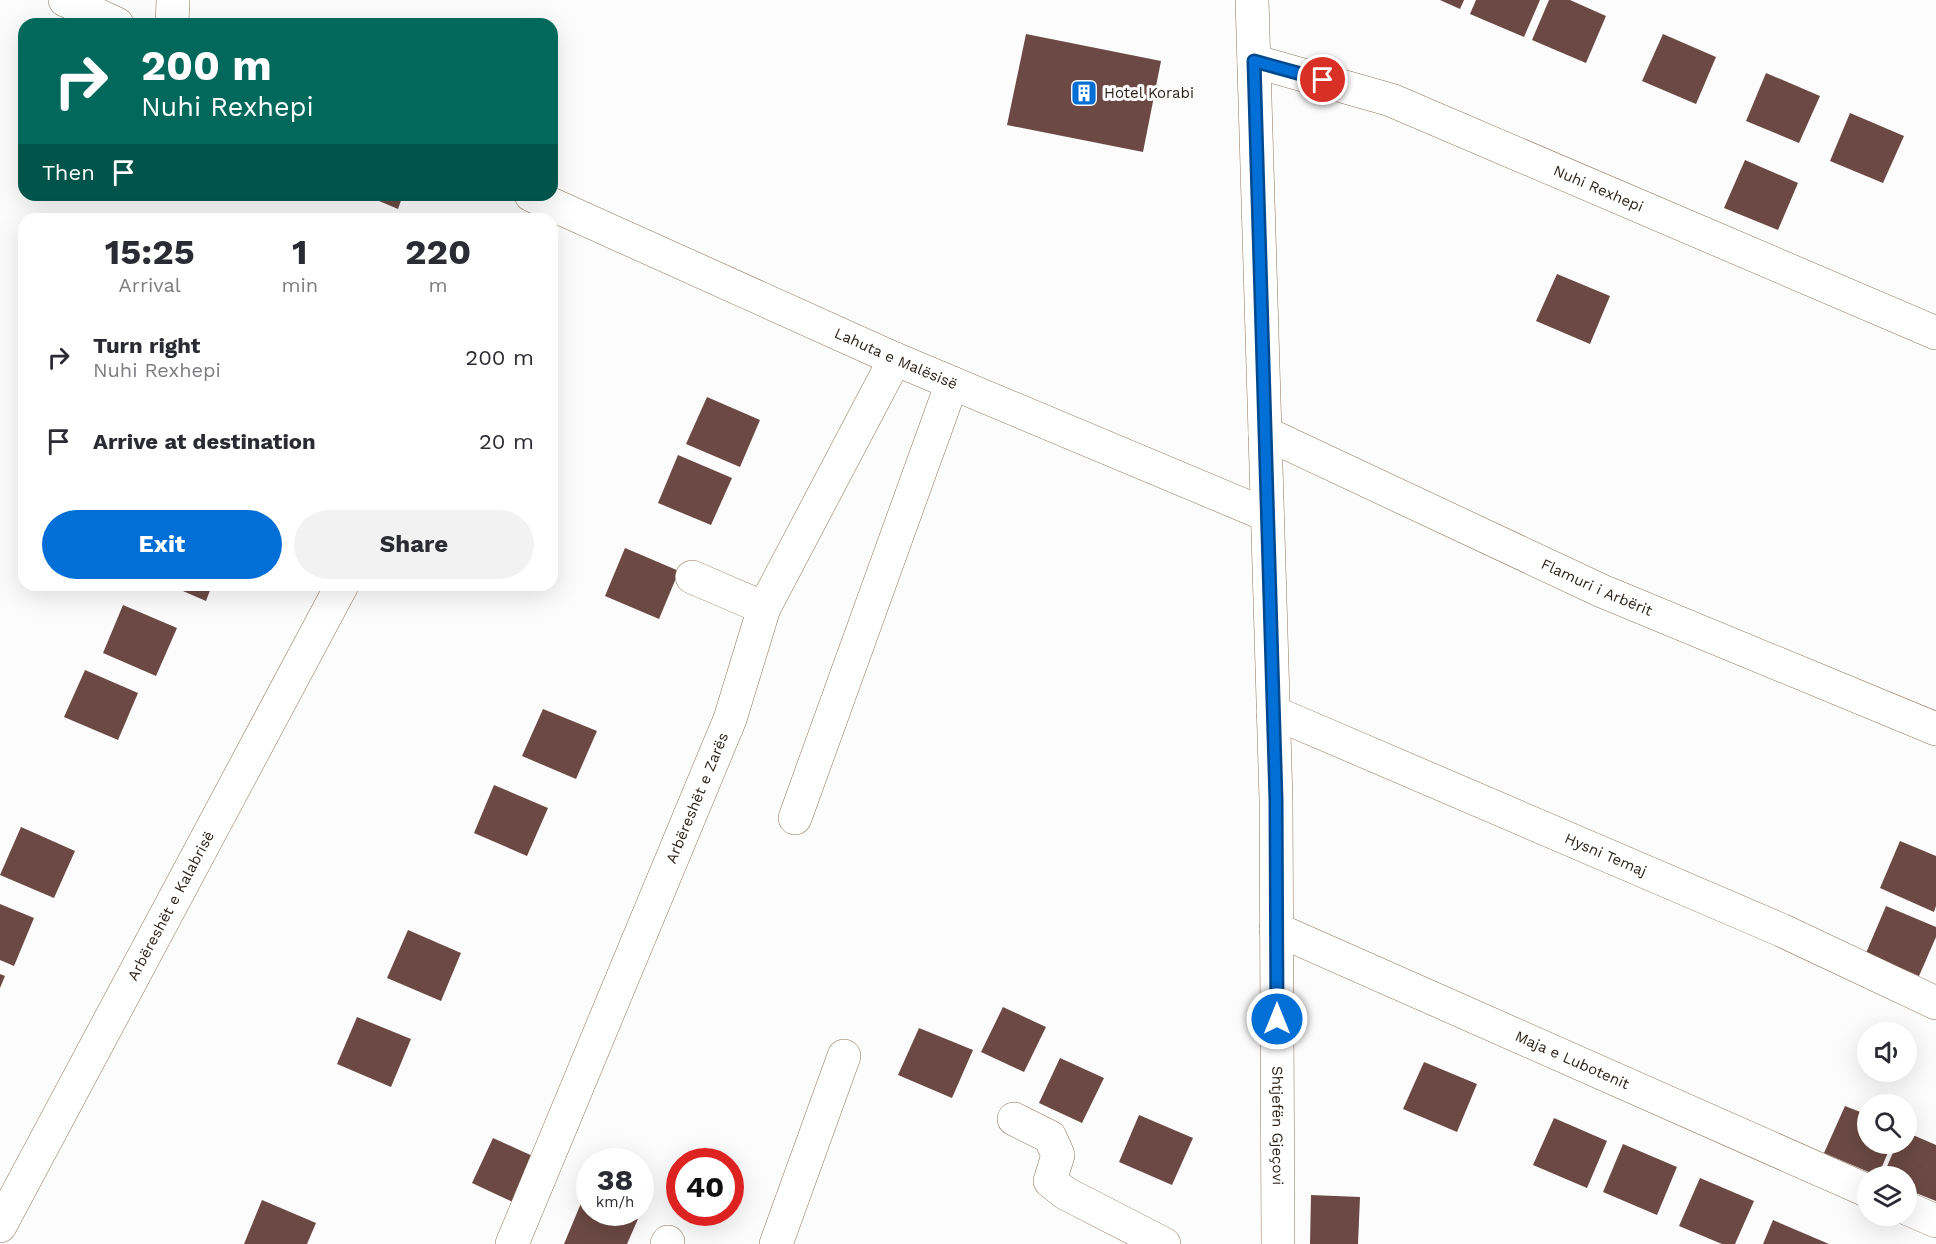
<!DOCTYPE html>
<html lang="en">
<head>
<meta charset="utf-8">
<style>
  body { margin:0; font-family:"Work Sans",sans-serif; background:#f2f2f3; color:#2b2b33; height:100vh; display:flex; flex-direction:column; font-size:22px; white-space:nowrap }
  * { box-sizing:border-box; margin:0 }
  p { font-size:20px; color:#7c7c81 }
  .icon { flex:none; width:33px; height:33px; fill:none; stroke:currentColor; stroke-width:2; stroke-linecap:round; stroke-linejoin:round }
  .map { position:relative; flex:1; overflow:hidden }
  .drawer { position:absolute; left:18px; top:213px; width:540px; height:378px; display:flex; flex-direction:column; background:#fff; border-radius:18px; box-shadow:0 6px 24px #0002 }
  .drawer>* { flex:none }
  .hud { position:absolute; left:18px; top:18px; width:540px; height:183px; border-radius:18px; box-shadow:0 6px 24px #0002; background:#00695c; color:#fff; overflow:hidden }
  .buttons { position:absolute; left:1857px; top:1022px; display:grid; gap:12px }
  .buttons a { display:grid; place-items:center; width:60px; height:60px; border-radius:50%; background:#fff; box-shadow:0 6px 24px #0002; font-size:30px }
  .speed { position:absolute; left:576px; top:1148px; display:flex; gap:12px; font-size:30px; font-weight:700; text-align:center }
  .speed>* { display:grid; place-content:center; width:78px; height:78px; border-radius:50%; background:#fff; box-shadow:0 6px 24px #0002; line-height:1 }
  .speed small { font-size:15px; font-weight:400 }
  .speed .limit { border:9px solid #d22; background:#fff; color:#111 }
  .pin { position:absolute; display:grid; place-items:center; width:51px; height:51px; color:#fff; margin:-26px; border:3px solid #fff; border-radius:50%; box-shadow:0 2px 6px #0007 }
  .me { position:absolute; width:66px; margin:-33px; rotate:0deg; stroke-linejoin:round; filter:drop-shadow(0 0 4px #0008) }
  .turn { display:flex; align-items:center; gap:21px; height:126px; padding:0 24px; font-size:27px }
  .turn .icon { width:78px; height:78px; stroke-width:2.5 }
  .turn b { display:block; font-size:42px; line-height:51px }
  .then { display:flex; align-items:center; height:57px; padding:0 24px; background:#0003; gap:12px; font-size:22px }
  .eta { display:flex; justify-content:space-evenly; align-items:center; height:102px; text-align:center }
  .eta b { font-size:36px; font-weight:700; line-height:42px }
  .action { display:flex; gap:12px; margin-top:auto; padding:12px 24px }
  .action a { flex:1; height:69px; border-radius:36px; background:#026fd7; color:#fff; font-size:24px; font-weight:700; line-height:69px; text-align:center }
  .action a+a { background:#f2f2f3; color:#2b2b33 }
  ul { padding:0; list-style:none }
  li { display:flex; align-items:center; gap:18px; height:84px; padding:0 24px }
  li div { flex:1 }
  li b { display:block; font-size:22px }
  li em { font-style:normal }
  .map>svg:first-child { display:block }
</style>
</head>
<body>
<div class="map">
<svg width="1936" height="1244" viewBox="0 0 1936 1244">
  <rect width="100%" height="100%" fill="#fcfcfc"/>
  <g fill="#6c4944">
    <polygon points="1440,0 1464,0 1460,9"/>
    <polygon points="1476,0 1540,0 1524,37 1470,14"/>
    <polygon points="1549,0 1570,0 1606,16 1586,63 1532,40"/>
    <polygon points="1026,34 1161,61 1143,152 1007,125"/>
    <polygon points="1663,34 1716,57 1696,104 1642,81"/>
    <polygon points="1766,73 1820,96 1799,143 1746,121"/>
    <polygon points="1850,113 1904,136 1883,183 1830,161"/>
    <polygon points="1745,160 1798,183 1778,230 1724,208"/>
    <polygon points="365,195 403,195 398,209"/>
    <polygon points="1557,274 1610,296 1590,344 1536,321"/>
    <polygon points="707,397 760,420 740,467 686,444"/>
    <polygon points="678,455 732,478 711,525 658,503"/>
    <polygon points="625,548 679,571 659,619 605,596"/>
    <polygon points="169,585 212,585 206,601"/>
    <polygon points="123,605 177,628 156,676 103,653"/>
    <polygon points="85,670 138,693 118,740 64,717"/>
    <polygon points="543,709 597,731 576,779 522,756"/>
    <polygon points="494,785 548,808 527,856 474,833"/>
    <polygon points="21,827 75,851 54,898 0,875"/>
    <polygon points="1900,841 1936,856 1936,906 1934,912 1880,888"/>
    <polygon points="0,904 34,918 14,966 0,960"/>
    <polygon points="1886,906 1936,927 1936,937 1919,976 1866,953"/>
    <polygon points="408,930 461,953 441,1001 387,978"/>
    <polygon points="0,974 5,976 0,988"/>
    <polygon points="1003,1007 1046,1027 1024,1072 981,1052"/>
    <polygon points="357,1017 411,1039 391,1087 337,1064"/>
    <polygon points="919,1028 973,1050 952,1098 898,1075"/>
    <polygon points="1060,1058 1104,1078 1082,1123 1039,1103"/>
    <polygon points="1424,1062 1477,1084 1457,1132 1403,1109"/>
    <polygon points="1845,1106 1868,1115 1868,1143 1892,1143 1878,1176 1824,1153"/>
    <polygon points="1139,1115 1193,1138 1172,1185 1119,1162"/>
    <polygon points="1554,1118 1607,1141 1587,1188 1533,1165"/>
    <polygon points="1906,1132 1936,1145 1936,1201 1906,1189 1906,1176 1883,1176 1897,1143 1906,1143"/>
    <polygon points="493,1138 537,1158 515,1203 472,1183"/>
    <polygon points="1623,1144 1677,1167 1657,1215 1603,1192"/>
    <polygon points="1700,1178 1754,1201 1735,1244 1722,1244 1679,1226"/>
    <polygon points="1311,1195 1360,1197 1358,1244 1310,1244"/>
    <polygon points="584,1196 590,1198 590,1212 621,1212 638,1219 627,1244 564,1244"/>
    <polygon points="262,1200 316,1223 307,1244 244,1244"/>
    <polygon points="1773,1220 1829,1244 1763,1244"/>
  </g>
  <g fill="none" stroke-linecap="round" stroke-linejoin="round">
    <defs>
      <g id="minor">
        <polyline points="65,0 117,24"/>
        <path id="s1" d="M1252,0L1276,800L1278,1244"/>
        <polyline points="172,24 173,0"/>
        <path id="s2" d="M1254,61L1391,100L1936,333"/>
        <path id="s3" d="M531,195L895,359L1267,515"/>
        <path id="s4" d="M1265,433L1602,591L1936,729"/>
        <polyline points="692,577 764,608"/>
        <path id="s5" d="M1273,712L1781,930L1936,1003"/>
        <polyline points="795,818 952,383"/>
        <path id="s6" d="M1276,929L1868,1191"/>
        <polyline points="1014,1119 1050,1137 1058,1155 1050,1181 1065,1193 1164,1244"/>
        <polyline points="1906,1208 1936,1221"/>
        <path id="s7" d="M0,1226L342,585"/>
        <path id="s8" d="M512,1244L730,719L764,608L895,359"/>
        <polyline points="667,1244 668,1242"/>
        <polyline points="776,1244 844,1056"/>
      </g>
    </defs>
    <use href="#minor" stroke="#91755d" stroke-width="34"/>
    <use href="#minor" stroke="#fff" stroke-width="33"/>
  </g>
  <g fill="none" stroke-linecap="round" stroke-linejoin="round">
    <defs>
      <polyline id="route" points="1277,1019 1276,800 1254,61 1323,80"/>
    </defs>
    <use href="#route" stroke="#01488c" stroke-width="15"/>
    <use href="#route" stroke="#026fd7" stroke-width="10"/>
  </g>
  <defs>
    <symbol id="building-square" viewBox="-11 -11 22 22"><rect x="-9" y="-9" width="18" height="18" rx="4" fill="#026fd7" stroke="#fcfcfc"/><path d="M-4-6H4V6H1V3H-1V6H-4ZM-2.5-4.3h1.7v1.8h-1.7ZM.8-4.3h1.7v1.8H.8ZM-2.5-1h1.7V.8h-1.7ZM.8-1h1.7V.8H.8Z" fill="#fff"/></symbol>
  </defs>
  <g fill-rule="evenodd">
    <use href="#building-square" x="1069" y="78" width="30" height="30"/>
  </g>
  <g text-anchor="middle" stroke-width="6" stroke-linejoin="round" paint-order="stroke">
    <g font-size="15" fill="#2a1f15" stroke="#fcfcfc" text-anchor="start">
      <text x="1104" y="98">Hotel Korabi</text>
    </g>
    <g font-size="15" fill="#2a1f15" stroke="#fcfcfc">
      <text dy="5" stroke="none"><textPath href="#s2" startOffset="368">Nuhi Rexhepi</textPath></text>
      <text dy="5" stroke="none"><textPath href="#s3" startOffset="400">Lahuta e Malësisë</textPath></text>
      <text dy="5" stroke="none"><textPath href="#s4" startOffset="366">Flamuri i Arbërit</textPath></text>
      <text dy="5" stroke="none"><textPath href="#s8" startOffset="483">Arbëreshët e Zarës</textPath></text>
      <text dy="5" stroke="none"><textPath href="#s5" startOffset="362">Hysni Temaj</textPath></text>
      <text dy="5" stroke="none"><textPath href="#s7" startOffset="363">Arbëreshët e Kalabrisë</textPath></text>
      <text dy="5" stroke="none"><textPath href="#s6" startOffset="324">Maja e Lubotenit</textPath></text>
      <text dy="5" stroke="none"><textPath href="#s1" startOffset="1126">Shtjefën Gjeçovi</textPath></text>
    </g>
  </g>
</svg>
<div class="buttons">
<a><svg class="icon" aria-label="sound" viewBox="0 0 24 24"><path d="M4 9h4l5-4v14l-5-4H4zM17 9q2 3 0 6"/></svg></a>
<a><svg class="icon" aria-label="search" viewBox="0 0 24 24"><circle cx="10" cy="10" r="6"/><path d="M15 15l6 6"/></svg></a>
<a><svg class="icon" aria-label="layers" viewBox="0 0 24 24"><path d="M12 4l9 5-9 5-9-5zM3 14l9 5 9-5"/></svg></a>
</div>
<div class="speed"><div>38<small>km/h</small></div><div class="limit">40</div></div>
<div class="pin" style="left:1323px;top:80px;background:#d93025"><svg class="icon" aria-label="arrive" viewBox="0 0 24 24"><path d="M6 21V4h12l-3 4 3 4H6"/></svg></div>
<svg class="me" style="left:1277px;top:1019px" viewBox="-20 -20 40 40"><circle r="17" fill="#026fd7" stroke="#fff" stroke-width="3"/><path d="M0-11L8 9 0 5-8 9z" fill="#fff"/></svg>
<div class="hud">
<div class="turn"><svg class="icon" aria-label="right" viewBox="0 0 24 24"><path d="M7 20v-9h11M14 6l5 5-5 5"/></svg><div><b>200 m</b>Nuhi Rexhepi</div></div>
<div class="then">Then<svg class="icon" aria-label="arrive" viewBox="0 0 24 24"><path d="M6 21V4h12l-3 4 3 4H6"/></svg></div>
</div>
<section class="drawer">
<div class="eta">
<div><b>15:25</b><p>Arrival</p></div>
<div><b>1</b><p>min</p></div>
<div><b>220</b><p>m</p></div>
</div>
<ul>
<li><svg class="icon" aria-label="right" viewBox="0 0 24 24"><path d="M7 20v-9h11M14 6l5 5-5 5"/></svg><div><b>Turn right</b><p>Nuhi Rexhepi</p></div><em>200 m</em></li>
<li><svg class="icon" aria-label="arrive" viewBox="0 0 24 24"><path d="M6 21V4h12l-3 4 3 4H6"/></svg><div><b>Arrive at destination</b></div><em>20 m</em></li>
</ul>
<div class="action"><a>Exit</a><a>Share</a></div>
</section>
</div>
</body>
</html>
